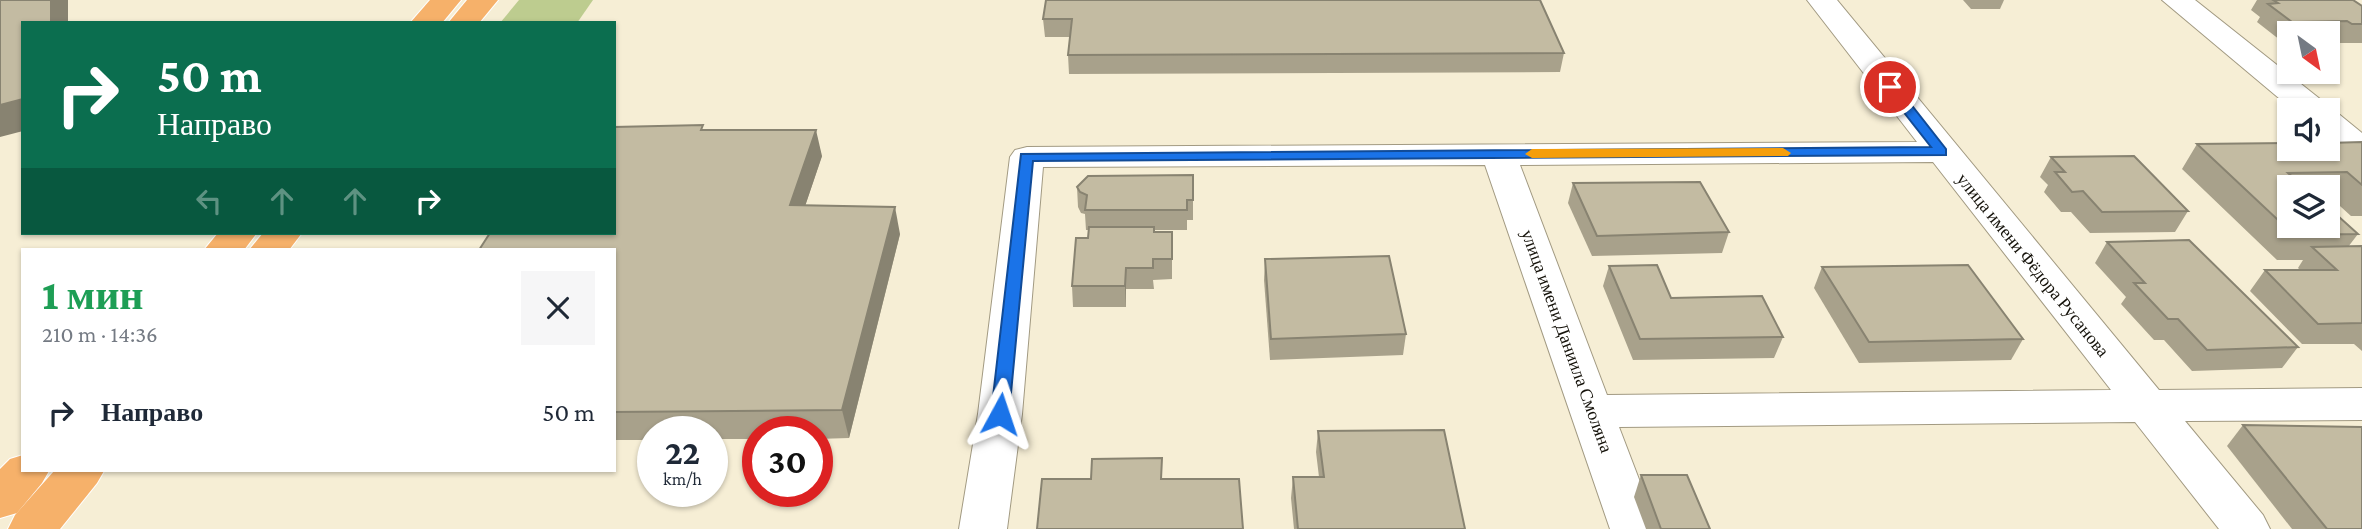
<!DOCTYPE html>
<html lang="ru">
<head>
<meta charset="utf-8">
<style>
  body { margin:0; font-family:"Crimson Pro",serif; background:#f6f6f7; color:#1f2937; height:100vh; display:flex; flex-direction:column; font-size:26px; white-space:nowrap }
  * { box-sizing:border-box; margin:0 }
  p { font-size:23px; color:#747a83 }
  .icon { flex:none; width:38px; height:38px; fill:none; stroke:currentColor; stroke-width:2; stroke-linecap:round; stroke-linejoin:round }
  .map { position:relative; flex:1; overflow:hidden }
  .side { position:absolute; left:21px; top:248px; width:595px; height:224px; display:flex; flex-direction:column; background:#fff; border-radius:0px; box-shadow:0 2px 5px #0004 }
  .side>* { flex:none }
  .top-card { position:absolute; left:21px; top:21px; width:595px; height:214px; border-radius:0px; box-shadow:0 2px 5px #0004; background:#0b6e4f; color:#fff; overflow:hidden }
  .needle { width:46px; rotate:147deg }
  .buttons { position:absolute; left:2277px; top:21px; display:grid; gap:14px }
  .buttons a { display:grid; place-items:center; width:63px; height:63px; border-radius:0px; background:#fff; box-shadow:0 2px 5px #0004; font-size:35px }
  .speed { position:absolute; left:637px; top:416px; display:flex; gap:14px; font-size:35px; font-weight:700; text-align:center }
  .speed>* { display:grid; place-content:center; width:91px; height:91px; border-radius:50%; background:#fff; box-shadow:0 2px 5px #0004; line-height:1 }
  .speed small { font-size:18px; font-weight:400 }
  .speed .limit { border:10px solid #d22; background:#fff; color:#111 }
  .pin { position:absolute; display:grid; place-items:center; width:60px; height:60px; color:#fff; margin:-30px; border:4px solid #fff; border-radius:50%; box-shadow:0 2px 7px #0007 }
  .me { position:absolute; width:77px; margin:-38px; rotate:5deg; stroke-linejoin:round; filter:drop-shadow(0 0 5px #0008) }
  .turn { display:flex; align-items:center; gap:24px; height:147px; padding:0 21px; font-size:32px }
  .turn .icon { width:91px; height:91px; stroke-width:2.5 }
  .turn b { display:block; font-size:49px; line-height:60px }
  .lanes { display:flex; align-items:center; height:66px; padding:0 21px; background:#0003; justify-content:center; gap:35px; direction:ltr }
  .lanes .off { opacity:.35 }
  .round { display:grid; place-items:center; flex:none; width:74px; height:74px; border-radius:0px; background:#f6f6f7 }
  .headline { display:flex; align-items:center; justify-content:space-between; height:119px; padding:0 21px }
  h1 { font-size:42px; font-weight:800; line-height:52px; color:#1e9e55 }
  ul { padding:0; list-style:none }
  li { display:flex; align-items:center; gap:21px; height:91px; padding:0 21px }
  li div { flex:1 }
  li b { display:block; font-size:26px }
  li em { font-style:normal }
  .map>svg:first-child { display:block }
</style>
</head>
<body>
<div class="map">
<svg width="2362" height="529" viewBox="0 0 2362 529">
  <rect width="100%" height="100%" fill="#f6eed5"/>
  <polygon fill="#bdcc8f" points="519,0 593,0 577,23 500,23"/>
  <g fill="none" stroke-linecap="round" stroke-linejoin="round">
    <defs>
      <g id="minor">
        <path d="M1807,0H1837L2159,390L2362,388V420L2185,421L2263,515L2270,529H2219L2135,422L1619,427L1658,529H1610L1485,165L1043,167L1022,414L1007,529H959L978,414L1010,157L1015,150L1027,147L1917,142ZM1933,162L2111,390L1607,395L1520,165Z"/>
        <polygon points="2162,0 2195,0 2325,103 2330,110 2328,112 2340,115 2362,133 2362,160 2350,157 2328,139 2328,110 2293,110"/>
      </g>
      <g id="highway">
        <polygon points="430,0 461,0 442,23 410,23"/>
        <polygon points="467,0 498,0 479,23 448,23"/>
        <polygon points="218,233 257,233 244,250 204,250"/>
        <polygon points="263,233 302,233 289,250 249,250"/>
        <polygon points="23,455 23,471 49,471 42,483 17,513 0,518 0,469 10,459"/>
        <polygon points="54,471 104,471 97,483 60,529 8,529 15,515"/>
      </g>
    </defs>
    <use href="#minor" stroke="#a29a82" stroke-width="2"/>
    <use href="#highway" stroke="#fff" stroke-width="2"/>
    <use href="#minor" fill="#fff" fill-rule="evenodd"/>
    <use href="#highway" fill="#f6b16a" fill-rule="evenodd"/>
  </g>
  <g fill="#a8a18b">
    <polygon points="1046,0 1564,53 1560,72 1069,74 1068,55 1070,37 1045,37 1043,19"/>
    <polygon points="1963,0 2004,0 2000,9 1971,9"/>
    <polygon points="2257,0 2353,0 2362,6 2362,43 2340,43 2335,40 2328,40 2328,33 2289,33 2289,40 2280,40 2257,22 2260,17 2251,10"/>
    <polygon points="705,130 822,156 805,206 900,234 849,438 817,439 817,432 758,432 758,439 712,439 712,432 653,432 653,440 614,440 614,250"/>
    <polygon points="2362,142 2362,216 2351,216 2330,197 2328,197 2328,187 2289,187 2358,234 2348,247 2362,246 2362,351 2354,344 2302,344 2250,291 2265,270 2300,270 2298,268 2303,260 2277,260 2182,169 2197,144"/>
    <polygon points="2051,157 2188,211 2175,232 2090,233 2071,212 2061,212 2044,192 2048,185 2040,177"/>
    <polygon points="1193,175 1193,220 1187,220 1187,230 1154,230 1154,232 1172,232 1172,279 1153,280 1154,289 1126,289 1126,307 1073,307 1072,286 1088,238 1088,230 1086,230 1085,214 1081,213 1078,207 1077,187"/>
    <polygon points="1573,183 1729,232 1722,253 1592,256 1568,203"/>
    <polygon points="2107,242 2298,347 2282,368 2192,371 2164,340 2154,340 2121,304 2126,297 2095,263"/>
    <polygon points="1265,259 1406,334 1403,355 1270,360 1264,280"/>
    <polygon points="1609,266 1671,298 1783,337 1774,358 1633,360 1603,286"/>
    <polygon points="1822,267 2023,339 2011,360 1859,363 1814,288"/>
    <polygon points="2243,425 2362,529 2292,529 2227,446"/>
    <polygon points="1318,431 1465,529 1294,529 1291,498 1293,477 1319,477 1316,452"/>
    <polygon points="1641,475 1710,529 1646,529 1634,497"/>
  </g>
  <g fill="#888371">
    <rect x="51" y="0" width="17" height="23"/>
    <polygon points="23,99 23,131 0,137 0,105"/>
    <polygon points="816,130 822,156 796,233 790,205"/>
    <polygon points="895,207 900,234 849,438 842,410"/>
    <polygon points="1126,268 1126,307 1125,286"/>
  </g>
  <g fill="#c3bba2" stroke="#888371" stroke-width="2">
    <polygon points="0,0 51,0 51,23 23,23 23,99 0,105"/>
    <polygon points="1046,0 1540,0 1564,53 1068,55 1072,19 1043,19"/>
    <polygon points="2273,0 2353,0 2362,6 2362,24 2352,24 2347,21 2292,22 2268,4 2278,3"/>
    <polygon points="703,125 701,130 816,130 790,205 895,207 842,410 614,412 614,250 479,250 490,233 614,233 614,127"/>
    <polygon points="2362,142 2362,185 2347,172 2288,173 2305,187 2289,187 2289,226 2328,226 2328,207 2358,234 2294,235 2197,144 2289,143 2289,149 2328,149 2328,143"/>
    <polygon points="2134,156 2188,211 2102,212 2083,191 2072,192 2055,172 2065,172 2051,157"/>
    <polygon points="1193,175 1193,200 1187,200 1187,210 1085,210 1087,195 1080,192 1077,187 1088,176"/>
    <polygon points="1700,182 1729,232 1597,236 1573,183"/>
    <polygon points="1089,227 1154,227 1154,232 1172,232 1172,259 1153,259 1153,268 1126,268 1125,286 1072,286 1076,238 1088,238"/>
    <polygon points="2189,240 2298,347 2207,350 2178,319 2168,319 2134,283 2145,283 2107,242"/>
    <polygon points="2362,246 2362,323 2318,324 2265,270 2337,270 2312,247"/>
    <polygon points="1389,256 1406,334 1271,339 1265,259"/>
    <polygon points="1657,265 1671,298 1762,296 1783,337 1640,339 1609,266"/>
    <polygon points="1968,265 2023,339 1869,342 1822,267"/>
    <polygon points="2243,425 2362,427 2362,529 2327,529"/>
    <polygon points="1444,430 1465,529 1298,529 1293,477 1324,477 1318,431"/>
    <polygon points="1162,458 1161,479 1239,479 1243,529 1037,529 1042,479 1091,479 1092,459"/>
    <polygon points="1641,475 1687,475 1710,529 1661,529"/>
  </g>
  <polygon fill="#1a73e8" stroke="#114b97" stroke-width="2" points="1890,83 1895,84 1946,149 1946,155 1033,161 1009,414 1006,419 993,419 991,414 1021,154 1931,147 1884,87"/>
  <polygon fill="#f59e0b" points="1783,148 1791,153 1788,156 1532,158 1525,154 1532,149"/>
  <g text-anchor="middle" stroke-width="5" stroke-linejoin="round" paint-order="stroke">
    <g font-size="18" fill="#15120a" stroke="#fff">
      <text transform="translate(2033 265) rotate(51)" y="6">улица имени Фёдора Русанова</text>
      <text transform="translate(1567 341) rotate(70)" y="6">улица имени Даниила Смоляна</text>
    </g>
  </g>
</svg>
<div class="buttons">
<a><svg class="needle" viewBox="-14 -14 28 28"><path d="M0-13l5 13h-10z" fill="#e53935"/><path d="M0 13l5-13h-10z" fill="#747a83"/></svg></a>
<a><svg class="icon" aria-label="sound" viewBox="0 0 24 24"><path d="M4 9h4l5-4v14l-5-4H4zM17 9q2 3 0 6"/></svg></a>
<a><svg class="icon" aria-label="layers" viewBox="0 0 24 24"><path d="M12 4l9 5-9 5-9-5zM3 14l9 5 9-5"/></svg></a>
</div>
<div class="speed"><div>22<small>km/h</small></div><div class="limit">30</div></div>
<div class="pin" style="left:1890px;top:87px;background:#d93025"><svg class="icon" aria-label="arrive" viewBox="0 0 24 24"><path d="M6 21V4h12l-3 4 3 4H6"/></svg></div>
<svg class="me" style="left:1000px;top:414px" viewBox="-20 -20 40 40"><path d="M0-17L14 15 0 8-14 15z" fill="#1a73e8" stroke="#fff" stroke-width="4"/></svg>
<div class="top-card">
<div class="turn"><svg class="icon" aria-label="right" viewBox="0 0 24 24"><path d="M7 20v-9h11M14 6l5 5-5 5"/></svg><div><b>50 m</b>Направо</div></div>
<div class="lanes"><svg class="icon off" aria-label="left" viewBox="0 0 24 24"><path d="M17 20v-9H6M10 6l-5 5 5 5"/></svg><svg class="icon off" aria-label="ahead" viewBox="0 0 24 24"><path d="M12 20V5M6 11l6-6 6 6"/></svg><svg class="icon off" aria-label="ahead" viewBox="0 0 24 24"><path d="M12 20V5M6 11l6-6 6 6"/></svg><svg class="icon" aria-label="right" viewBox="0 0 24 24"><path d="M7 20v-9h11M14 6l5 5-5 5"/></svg></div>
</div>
<section class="side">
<div class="headline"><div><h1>1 мин</h1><p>210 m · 14:36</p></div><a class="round"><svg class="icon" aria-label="close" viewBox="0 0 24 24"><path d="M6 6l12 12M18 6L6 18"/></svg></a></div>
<ul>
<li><svg class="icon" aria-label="right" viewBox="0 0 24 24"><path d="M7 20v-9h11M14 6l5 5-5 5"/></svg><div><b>Направо</b></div><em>50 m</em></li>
</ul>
</section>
</div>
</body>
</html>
